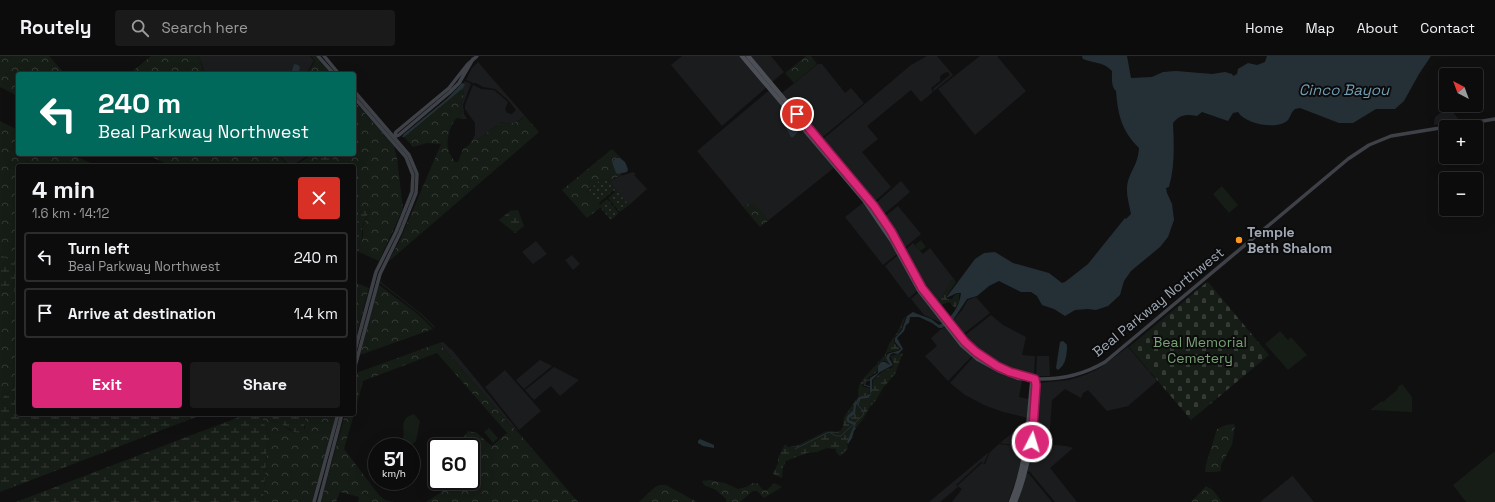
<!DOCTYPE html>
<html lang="en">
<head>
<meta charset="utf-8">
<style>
  body { margin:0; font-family:"Space Grotesk",sans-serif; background:#1a1a1b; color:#f1f3f6; height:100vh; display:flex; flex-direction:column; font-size:15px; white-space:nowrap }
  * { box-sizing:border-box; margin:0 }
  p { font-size:13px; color:#9a9b9d }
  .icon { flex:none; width:22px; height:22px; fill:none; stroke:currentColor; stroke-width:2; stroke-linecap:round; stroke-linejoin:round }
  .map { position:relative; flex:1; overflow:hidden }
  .side { position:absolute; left:16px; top:108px; width:340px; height:252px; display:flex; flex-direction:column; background:#0c0c0d; border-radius:4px; box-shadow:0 4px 16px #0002,0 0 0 1px #2c2c2e }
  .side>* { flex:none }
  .hud { position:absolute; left:16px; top:16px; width:340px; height:84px; border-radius:4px; box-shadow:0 4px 16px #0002,0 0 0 1px #2c2c2e; background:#00695c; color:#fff; overflow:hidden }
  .needle { width:26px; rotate:319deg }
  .buttons { position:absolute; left:1439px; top:12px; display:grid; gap:8px }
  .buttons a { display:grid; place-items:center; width:44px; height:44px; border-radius:4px; background:#0c0c0d; box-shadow:0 4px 16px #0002,0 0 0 1px #2c2c2e; font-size:20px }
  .speed { position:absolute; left:368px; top:382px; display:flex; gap:8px; font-size:20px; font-weight:700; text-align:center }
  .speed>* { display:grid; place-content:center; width:52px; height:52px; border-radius:50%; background:#0c0c0d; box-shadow:0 4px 16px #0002,0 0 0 1px #2c2c2e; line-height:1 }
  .speed small { font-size:10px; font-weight:400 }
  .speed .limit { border:2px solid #111; border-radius:6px; background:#fff; color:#111 }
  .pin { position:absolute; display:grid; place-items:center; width:34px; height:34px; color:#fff; margin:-17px; border:2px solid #fff; border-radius:50%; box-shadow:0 1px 4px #0007 }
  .me { position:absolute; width:44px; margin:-22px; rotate:5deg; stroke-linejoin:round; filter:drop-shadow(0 0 3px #0008) }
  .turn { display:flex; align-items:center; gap:14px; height:84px; padding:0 16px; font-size:18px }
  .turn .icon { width:52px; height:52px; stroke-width:2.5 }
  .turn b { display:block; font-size:28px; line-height:34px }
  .round { display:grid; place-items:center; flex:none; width:42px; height:42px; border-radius:4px; background:#1a1a1b }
  .overview { display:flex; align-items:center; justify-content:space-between; height:68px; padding:0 16px }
  h1 { font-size:24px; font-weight:700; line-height:30px }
  .primary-button { display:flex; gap:8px; margin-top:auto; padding:8px 16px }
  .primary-button a { flex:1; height:46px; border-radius:4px; background:#db2777; color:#fff; font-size:16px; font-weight:700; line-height:46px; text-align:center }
  .primary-button a+a { background:#1a1a1b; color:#f1f3f6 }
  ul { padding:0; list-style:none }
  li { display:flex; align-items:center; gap:12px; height:50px; margin:0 8px 6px; padding:0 8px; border:2px solid #2c2c2e; border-radius:4px }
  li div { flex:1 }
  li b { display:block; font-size:15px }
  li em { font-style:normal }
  header { display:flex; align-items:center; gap:24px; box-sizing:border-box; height:56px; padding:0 20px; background:#0c0c0d; border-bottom:1px solid #2c2c2e }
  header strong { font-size:19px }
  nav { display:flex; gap:22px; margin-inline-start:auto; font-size:14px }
  .search { width:280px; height:36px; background:#1a1a1b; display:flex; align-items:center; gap:10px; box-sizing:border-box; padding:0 14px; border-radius:4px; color:#9a9b9d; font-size:15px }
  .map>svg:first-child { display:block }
</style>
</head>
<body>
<header>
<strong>Routely</strong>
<div class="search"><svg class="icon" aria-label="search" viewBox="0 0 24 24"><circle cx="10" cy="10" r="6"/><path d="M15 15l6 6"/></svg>Search here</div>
<nav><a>Home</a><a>Map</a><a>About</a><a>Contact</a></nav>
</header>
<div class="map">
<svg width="1495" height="446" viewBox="0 0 1495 446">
  <defs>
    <pattern id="grass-dots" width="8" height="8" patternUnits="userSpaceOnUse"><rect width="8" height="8" fill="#161c16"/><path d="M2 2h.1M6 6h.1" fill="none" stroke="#353a36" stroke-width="1.8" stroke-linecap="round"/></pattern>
    <pattern id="forest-crowns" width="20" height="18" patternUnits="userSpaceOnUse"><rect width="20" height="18" fill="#161c16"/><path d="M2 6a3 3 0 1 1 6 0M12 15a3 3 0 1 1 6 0" fill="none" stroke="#353a36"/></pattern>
    <pattern id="wetland-marsh" width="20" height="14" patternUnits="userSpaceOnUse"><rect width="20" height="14" fill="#161c16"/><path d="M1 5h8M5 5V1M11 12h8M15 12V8" fill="none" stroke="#353a36"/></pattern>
    <pattern id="cemetery-stones" width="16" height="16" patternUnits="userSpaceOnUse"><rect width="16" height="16" fill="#161c16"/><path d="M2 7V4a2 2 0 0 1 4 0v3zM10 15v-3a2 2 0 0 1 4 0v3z" fill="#353a36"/></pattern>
  </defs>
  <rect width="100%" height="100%" fill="#101011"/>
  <g fill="#1b1c1e">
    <polygon points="199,0 310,0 314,5 306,18 205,18"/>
    <polygon points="682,0 741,0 767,31 722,70 671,9"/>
    <polygon points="750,0 771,0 784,16 772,26"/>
    <polygon points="927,0 937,0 953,19 934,35 933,33 950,19 948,16 944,17 940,20 940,25 931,32 933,36 921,46 911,34 867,70 878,83 862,96 891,131 874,146 822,84 911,9"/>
    <polygon points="980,0 997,0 1026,35 975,79 938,33"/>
    <polygon points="478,6 525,60 515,67 508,68 501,66 478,84 473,83 475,78 475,67 465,53 465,49 473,29 481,33 494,34 508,46 505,53 507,57 512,58 516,54 508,44 495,33 483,31 476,27 473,27 466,24 472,12"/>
    <polygon points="818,8 822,8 845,37 851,32 864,47 820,83 782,37"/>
    <polygon points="465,25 471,28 463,49 464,58 467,63 462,63 461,49 464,36 459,32"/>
    <polygon points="770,35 835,111 760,171 697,95 767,36"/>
    <polygon points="1448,53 1451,54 1460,65 1434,69 1434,66 1435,61 1443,55"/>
    <polygon points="278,98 310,98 292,110 290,110"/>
    <polygon points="633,116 636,118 634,119 647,133 629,149 609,126 620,120"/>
    <polygon points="901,125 910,136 883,159 875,148"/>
    <polygon points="864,146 879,166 897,198 883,209 845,161"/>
    <polygon points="898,150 921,178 903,193 884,161"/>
    <polygon points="536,185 547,198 533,208 522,196"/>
    <polygon points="913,187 923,198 930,192 953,222 942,241 936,247 925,233 904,195"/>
    <polygon points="572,199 580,208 573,214 565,204"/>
    <polygon points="898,199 918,234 909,242 885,210"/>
    <polygon points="919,236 942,266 941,267 924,259 911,243"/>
    <polygon points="976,241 990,257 962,279 951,267 962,254 968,244"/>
    <polygon points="991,259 1003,269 1026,281 1022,299 1035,300 1034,320 1012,316 999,310 985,302 963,281"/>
    <polygon points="946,271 972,300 948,325 925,300 937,290 931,282 941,273"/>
    <polygon points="443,286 453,295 519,376 509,368 439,287"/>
    <polygon points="1128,291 1157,325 1128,350 1107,355 1088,334 1083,337 1081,342 1065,333 1052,344 1049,387 1033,386 1038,327 1069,324 1085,319 1098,313"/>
    <polygon points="1037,300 1049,300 1050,320 1036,320"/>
    <polygon points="973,301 996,315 1022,325 1019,341 1029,343 1028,362 1003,356 984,349 965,339 950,327"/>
    <polygon points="540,304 552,310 524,333 516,324"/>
    <polygon points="554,311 579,324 560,340 551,330 534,344 525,334"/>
    <polygon points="505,314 541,355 519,374 485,331"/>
    <polygon points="1028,364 1025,391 1000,387"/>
    <polygon points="1033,387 1066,390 1073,392 1050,412 1077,446 1055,446 1030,416 1027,415"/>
    <polygon points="999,388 1025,391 1020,413 1008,446 952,446 962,433 957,430 982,407 985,408 990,396"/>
    <polygon points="989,396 984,407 981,406 956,429 958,431 940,446 929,446"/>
    <polygon points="1027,417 1029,418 1052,446 1017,446"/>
    <polygon points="1292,419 1314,446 1260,446 1292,420"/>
  </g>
  <polygon fill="url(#grass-dots)" points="601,123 605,123 609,126 629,149 620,156 608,142 615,136 614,134 599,147 600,149 607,143 619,157 611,164 587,136"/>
  <g fill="url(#forest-crowns)">
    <polygon points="0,0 49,0 65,18 18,18 18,40 0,31"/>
    <polygon points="151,0 199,0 204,18 129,18"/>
    <polygon points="311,0 315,0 331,18 307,18 315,5"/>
    <polygon points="806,0 811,0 817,8 794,27 785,17"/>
    <path d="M459,32L464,36L461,49L462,63L457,62C451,66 446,84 448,92C449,97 452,102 455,106H458L463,93L468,90L473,83L478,84L501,66C511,69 518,67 525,60L539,76L388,206L400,184L441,88L427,87L413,91L403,80L450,40Z"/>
    <polygon points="354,45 394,90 397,102 403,153 379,205 359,196 363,179 363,170 370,153 363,154 358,159 354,159 354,110 333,110 333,106 331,98 354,98"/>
    <polygon points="0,65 18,74 18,98 71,98 97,110 18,110 18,205 11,205 0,198"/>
    <polygon points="612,93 622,103 619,104 619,117 623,119 615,122 609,126 605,123 601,123 587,136 601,151 587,162 562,134"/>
    <polygon points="145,98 277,98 289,110 171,110"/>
    <polygon points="311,98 320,98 315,110 294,110 310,100"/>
    <polygon points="755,148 769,164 760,171 742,149"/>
    <polygon points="381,224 382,227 423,259 435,271 434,272 420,258 380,227"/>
    <polygon points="354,226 369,232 354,289"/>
    <polygon points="379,229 419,259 433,273 360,299"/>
    <polygon points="0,234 18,236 18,328 0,344"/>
    <polygon points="439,287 509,368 518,376 578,446 426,446 440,437 454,425 471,425 471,402 484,393 487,386 492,390 507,377 437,297 363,325 356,352 354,351 354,323 356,317"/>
    <polygon points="262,358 271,358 274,366 280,367 291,375 305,373 305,358 336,358 312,446 263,446 267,392 270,383 262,362"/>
    <polygon points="345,358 354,358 344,393 379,439 385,444 393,446 358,446 359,441 340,436 336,446 321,446"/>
    <polygon points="1234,368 1235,371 1232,389 1221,409 1221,415 1215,416 1205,416 1206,408 1217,373 1226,369"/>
    <polygon points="710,424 725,427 738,433 746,431 753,427 757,427 763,434 767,434 774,427 782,431 764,442 757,435 753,435 740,446 726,446 726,443 716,434 704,429 702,425"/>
    <polygon points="660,429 666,429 697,446 639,446 655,431"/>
    <polygon points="1206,430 1213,434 1222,446 1191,446"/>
  </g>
  <g fill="url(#wetland-marsh)">
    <polygon points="320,98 331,98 333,106 333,110 315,110"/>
    <path d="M370,153C368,159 365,163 363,169C361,177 363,186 359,196L354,194V159H358L363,154Z"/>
    <polygon points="516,154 518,154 524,170 515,177 499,164 510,155"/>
    <polygon points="0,198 11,205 18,205 18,236 0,234"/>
    <polygon points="953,222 956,226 946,241 947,243 952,243 955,239 959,237 959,246 955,252 949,246 938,250 936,247 942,241"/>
    <path d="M906,260L901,274L895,281L894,287L900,293C896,296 891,294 886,298V302L890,308L885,305L880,306L878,310L877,316L869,321L862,329L864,331L870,332L869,338L864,341H859C856,346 855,350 853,355C852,359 848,359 846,363L847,366L854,369L847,386L848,393L840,400L836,396V393L827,392L817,396L807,397L786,405L783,411L782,422L773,418L778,407V402L785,388L788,391L796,390L821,378C828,372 833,378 840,375L843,371L844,361L858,341L859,330L862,324L885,299L889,288L897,277L903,263Z"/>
    <path d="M903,297L895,318L883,332L877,343L869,352L865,360L854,375L853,373L855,370L854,367L849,364V362C854,357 856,350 860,343C875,341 871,336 873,324L883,315L893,311L894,308L890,300Z"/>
    <polygon points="18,328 18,358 204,358 0,436 0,344"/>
    <polygon points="247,358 262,358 262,362 270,383 267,392 263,446 16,446"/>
    <path d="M271,358H305L304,376C292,380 286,367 274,366Z"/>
    <polygon points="468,375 477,377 487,386 484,393 471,402 471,391 460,390 463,382"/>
  </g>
  <polygon fill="url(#cemetery-stones)" points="1207,226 1209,227 1269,299 1191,364 1129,291"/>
  <g fill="#161c16">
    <polygon points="1222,130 1238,149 1229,157 1213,138"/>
    <polygon points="921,184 926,191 920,195 915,189"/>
    <polygon points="1280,275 1288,284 1291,281 1307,299 1288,314 1265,288"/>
    <polygon points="1402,328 1412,341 1412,356 1370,354 1382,345 1383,346 1398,333 1398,331"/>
    <path d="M414,358L420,365L416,385L410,390L406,387L403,381C405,373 400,369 407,361Z"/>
    <polygon points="489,372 498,382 493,387 484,376"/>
    <polygon points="1495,395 1495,446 1466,446 1453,429"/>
  </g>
  <g fill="#253036">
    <path d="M1082,0H1127L1131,22L1152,21L1163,16L1176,15L1212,18L1225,16L1232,18L1233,20L1237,18L1238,13L1248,7L1257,9L1265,6L1267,0H1431L1419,18L1404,45L1395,53H1376L1353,67H1339L1300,52L1295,53C1291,56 1291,60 1288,64C1279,74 1246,69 1238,56L1233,57L1228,65L1202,56L1197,60C1187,58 1180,58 1173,67C1174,88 1175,110 1169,131L1166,132L1167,137L1172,148L1174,164L1168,181L1160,191L1131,215L1124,225L1120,239L1108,250L1096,254L1088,253L1075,254L1065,260L1054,253L1042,249L1037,240L1031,236H1021L999,225L989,230L977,240L967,243L953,264L942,272H939L932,267L919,261H910L909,267L906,269L904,275L897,282L903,293L898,298L893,297L890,299L889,302L893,309L880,316L872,324V335L870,339V322L878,317V310L881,306H885L890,309L886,302L887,299C891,295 897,297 901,293L895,286V282L902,274L907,260L913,256L915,257L931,263L939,269C951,263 960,250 961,237H957L946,242L975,203L984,197L995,196L1013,207L1049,217L1062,227L1065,226L1088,208L1125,162L1126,163L1131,158C1129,147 1125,136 1128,125C1132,112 1138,108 1139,92C1122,75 1118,60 1116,35C1111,30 1112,22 1112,15C1102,5 1095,8 1083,3Z"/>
    <polygon points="294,8 298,9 300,11 298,18 291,18"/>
    <polygon points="462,27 465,28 463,32 404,81 402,81 404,78 447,43"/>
    <polygon points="789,68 793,69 798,76 793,81 791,81 786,72"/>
    <polygon points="616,102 620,102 625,106 628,113 627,116 618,118 616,117 612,106"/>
    <path d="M1063,285L1067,289C1067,298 1066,309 1058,314L1056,312L1060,286Z"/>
    <polygon points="869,338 871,339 867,342 860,343 856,350 855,358 849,362 849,364 856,367 852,382 848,388 847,386 854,369 847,366 846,363 848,359 853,355 854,349 859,341 864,341"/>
    <polygon points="700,383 714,389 714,392 703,390 698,387 698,385"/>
  </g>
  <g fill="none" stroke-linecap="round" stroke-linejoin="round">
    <g stroke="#253036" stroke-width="1">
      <polyline points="870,324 867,324 864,329 871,331"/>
      <polyline points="795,393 829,376 836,380 841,380 863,359 864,356 858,349 860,343"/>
    </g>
    <g stroke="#3e4147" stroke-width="3.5">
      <polyline points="318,0 334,18"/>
      <polyline points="324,0 339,18"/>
      <path d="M473,3L459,27L450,36L399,79L394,81L396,76L449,32L467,9C470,6 474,3 477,0"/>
      <polyline points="354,35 409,99 417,118 416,137 400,177 380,218 354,314"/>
      <polyline points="354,41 406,101 413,119 412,136 396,176 376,216 354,298"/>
      <path d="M1035,323C1060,324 1083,319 1105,306L1348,103L1369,89L1391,80L1495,63"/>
      <polyline points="314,446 338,358"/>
      <polyline points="319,446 342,358"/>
    </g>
    <g stroke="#4c4f56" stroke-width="4.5">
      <polyline points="742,0 864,144 892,185 919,234 962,289 978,303 1000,315 1018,322 1035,323"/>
      <polyline points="748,0 874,150 891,175 922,232 946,262 965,285 976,296 1001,313"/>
      <path d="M1011,446C1027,408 1028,369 1032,328L1035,323"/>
      <path d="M1015,446C1031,408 1033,369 1037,329L1035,323"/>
    </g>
  </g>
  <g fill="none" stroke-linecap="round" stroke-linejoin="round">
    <defs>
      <polyline id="route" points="797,58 874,150 891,175 922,232 965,286 976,296 997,310 1010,316 1035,323 1036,329 1032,386"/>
    </defs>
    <use href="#route" stroke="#8e194d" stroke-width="10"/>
    <use href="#route" stroke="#db2777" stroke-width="7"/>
  </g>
  <circle fill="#ff951a" stroke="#0b0b0c" stroke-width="1.5" cx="1239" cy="184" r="4"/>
  <g text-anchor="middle" stroke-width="4" stroke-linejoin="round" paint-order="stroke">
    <g font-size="14" font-weight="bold" fill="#9fa8b4" stroke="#0b0b0c" text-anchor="start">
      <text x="1247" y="181">Temple<tspan x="1247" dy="16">Beth Shalom</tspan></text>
    </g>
    <g font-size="14" fill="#9fa8b4" stroke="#0b0b0c">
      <text transform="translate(1158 246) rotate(-39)" y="5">Beal Parkway Northwest</text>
    </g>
    <g font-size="14" fill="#77a174" stroke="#0b0b0c">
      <text x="1200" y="291">Beal Memorial<tspan x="1200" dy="16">Cemetery</tspan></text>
    </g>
    <g font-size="15" font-style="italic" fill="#729db3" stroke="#0b0b0c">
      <text x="1344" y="39">Cinco Bayou</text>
    </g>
  </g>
</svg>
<div class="buttons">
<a><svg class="needle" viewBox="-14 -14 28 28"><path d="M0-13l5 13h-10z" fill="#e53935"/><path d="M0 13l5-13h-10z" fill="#9a9b9d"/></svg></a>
<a>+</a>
<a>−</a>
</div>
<div class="speed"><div>51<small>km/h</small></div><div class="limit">60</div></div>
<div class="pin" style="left:797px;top:58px;background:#d93025"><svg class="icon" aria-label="arrive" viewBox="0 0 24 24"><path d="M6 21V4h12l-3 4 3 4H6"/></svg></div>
<svg class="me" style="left:1032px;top:386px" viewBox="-20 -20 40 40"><circle r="17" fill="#db2777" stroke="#fff" stroke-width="3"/><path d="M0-11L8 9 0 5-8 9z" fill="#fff"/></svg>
<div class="hud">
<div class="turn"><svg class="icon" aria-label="left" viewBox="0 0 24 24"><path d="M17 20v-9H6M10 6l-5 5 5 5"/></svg><div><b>240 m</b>Beal Parkway Northwest</div></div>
</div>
<section class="side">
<div class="overview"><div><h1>4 min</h1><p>1.6 km · 14:12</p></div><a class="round" style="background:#d93025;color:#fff"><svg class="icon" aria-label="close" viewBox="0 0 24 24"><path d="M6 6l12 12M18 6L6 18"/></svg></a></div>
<ul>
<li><svg class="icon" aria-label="left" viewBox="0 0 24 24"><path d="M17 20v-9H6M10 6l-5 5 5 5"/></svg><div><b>Turn left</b><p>Beal Parkway Northwest</p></div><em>240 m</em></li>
<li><svg class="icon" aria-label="arrive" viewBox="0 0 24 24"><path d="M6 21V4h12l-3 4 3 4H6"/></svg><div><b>Arrive at destination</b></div><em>1.4 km</em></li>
</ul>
<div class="primary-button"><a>Exit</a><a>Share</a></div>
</section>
</div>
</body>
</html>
